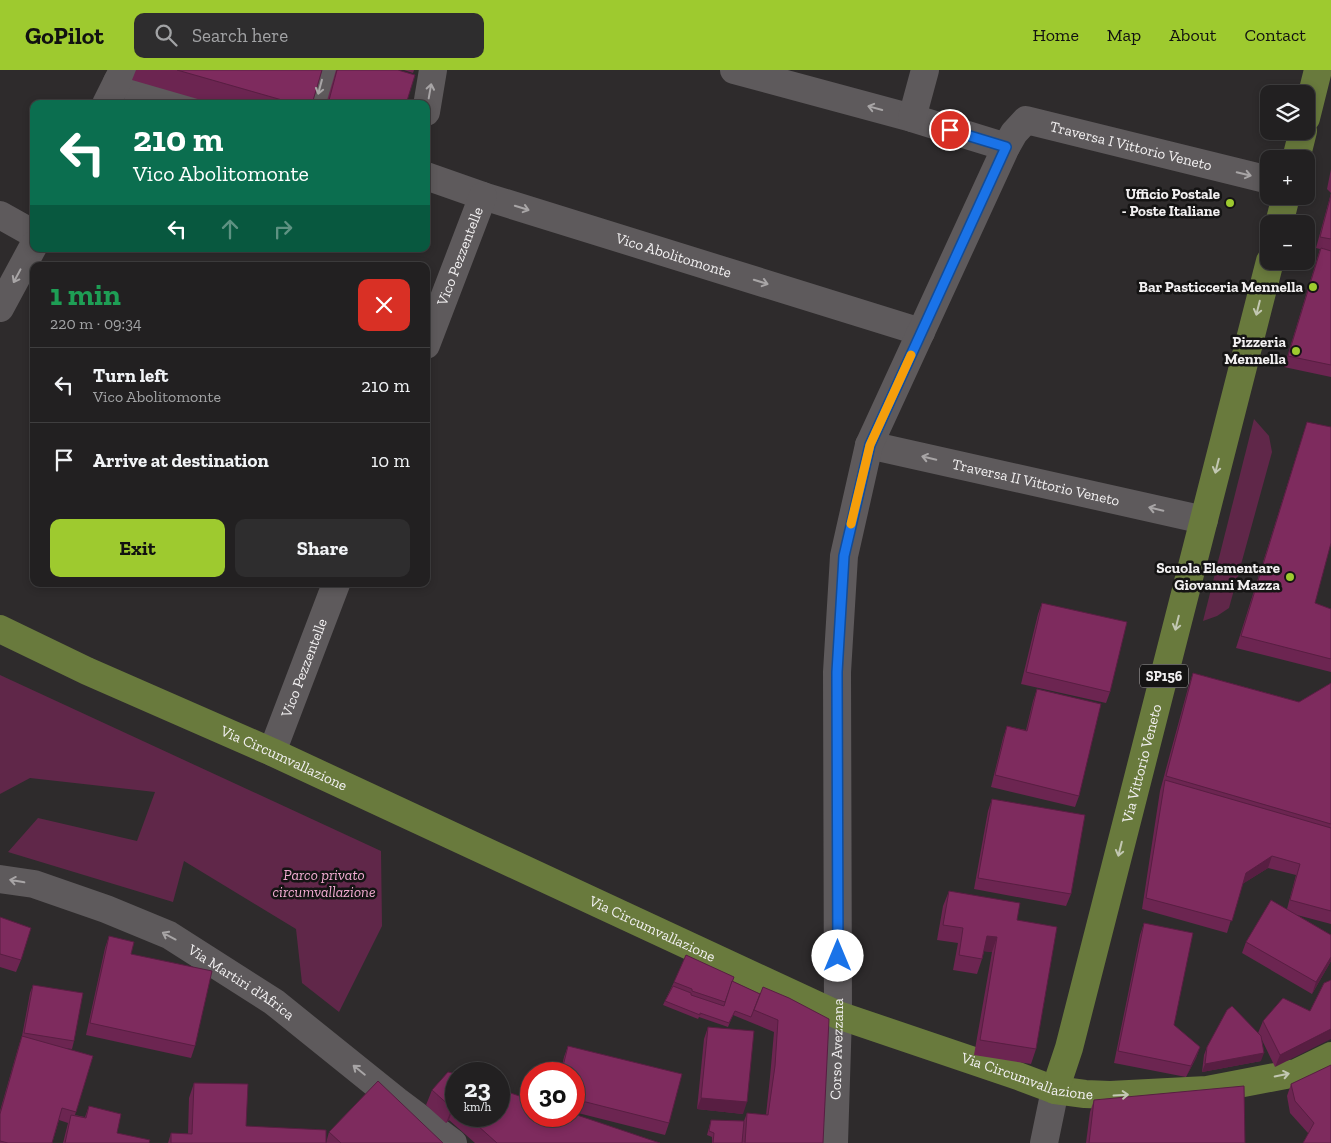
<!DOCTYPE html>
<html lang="en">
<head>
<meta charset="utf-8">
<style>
  body { margin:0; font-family:"Zilla Slab",serif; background:#2e2d2e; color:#f1f3f6; height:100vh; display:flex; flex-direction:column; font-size:19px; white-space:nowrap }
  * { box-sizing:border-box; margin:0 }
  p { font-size:16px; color:#a2a3a5 }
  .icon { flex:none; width:28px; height:28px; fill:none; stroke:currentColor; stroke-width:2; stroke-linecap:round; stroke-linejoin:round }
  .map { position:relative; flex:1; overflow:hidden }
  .side { position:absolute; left:30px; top:192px; width:400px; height:325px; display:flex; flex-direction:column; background:#222021; border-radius:10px; box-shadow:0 2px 8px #0003,0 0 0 1px #3f3e3f }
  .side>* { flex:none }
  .hud { position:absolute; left:30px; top:30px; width:400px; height:152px; border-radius:10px; box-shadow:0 2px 8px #0003,0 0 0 1px #3f3e3f; background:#0b6e4f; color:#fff; overflow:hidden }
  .controls { position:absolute; left:1260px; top:15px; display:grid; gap:10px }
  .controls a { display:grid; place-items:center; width:55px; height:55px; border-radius:10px; background:#222021; box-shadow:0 2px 8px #0003,0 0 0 1px #3f3e3f; font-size:25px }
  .speed { position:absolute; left:445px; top:992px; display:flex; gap:10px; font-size:25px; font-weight:700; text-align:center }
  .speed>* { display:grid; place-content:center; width:65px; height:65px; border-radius:50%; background:#222021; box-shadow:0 2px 8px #0003,0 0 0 1px #3f3e3f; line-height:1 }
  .speed small { font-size:12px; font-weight:400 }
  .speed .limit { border:8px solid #d22; background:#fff; color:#111 }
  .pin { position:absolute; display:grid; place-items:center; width:42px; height:42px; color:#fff; margin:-21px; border:2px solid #fff; border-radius:50%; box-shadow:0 1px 5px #0007 }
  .me { position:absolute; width:55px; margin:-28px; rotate:0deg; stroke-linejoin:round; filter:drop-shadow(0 0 4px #0008) }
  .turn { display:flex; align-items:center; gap:18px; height:105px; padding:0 20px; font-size:22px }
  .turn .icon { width:65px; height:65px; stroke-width:2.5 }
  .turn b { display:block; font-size:35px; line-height:42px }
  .lanes { display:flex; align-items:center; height:48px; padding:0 20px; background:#0003; justify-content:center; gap:25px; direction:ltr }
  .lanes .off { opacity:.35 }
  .round { display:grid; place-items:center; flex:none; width:52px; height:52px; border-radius:10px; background:#2e2d2e }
  .headline { display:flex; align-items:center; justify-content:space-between; height:85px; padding:0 20px }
  h1 { font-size:30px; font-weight:800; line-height:38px; color:#1e9e55 }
  .action { display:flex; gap:10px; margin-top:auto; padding:10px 20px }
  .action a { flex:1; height:58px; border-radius:10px; background:#9eca2f; color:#111; font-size:20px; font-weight:800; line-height:58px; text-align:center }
  .action a+a { background:#2e2d2e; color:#f1f3f6 }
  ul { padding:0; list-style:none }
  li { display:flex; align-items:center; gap:15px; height:75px; padding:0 20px; border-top:1px solid #3f3e3f }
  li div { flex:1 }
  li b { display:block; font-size:19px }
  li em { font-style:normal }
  header { display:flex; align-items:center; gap:30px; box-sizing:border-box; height:70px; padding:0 25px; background:#9eca2f; color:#111 }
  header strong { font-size:24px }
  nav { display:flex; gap:28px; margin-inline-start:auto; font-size:18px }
  .search { width:350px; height:45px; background:#2e2d2e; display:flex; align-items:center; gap:12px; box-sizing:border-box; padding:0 18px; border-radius:10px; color:#a2a3a5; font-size:19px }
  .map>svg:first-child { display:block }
</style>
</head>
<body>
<header>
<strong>GoPilot</strong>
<div class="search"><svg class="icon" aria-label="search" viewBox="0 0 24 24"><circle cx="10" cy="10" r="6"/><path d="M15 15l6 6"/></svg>Search here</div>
<nav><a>Home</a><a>Map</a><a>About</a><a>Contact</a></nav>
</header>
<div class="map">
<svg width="1331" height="1073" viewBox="0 0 1331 1073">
  <rect width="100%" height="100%" fill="#2e2b2c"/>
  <g fill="#602749">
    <polygon points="1254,349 1269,366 1272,382 1229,538 1217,546 1203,551"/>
    <polygon points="0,605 381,781 382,856 339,942 302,913 296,859 184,791 173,832 8,782 38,748 137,771 155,722 30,708 0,724"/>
  </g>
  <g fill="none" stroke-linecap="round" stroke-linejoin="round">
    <g stroke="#5e5a5c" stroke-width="28">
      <polyline points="734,0 912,48 1006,77"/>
      <polyline points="117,12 188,34"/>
      <polyline points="106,34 123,0"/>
      <polyline points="315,34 324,0"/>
      <polyline points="426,42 433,0"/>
      <polyline points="912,48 925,0"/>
      <path id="s1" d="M426,106L483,126L921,262"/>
      <polyline points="0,145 34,164"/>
      <polyline points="0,238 34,175"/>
      <path id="s2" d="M426,275L483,126"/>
      <path id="s3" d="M869,375L1204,450"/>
      <path id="s4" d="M272,682L336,514"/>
      <path id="s5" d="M0,809L34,814L106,839L169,865L274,932L397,1031L453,1073"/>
      <path id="s6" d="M834,1073L838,945L837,602L844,486L869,375L1006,77L1014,63L1026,50L1269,110"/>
    </g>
    <polyline stroke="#5e5a5c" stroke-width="28" points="1044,1073 1055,1020"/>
    <g stroke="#697a3d" stroke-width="28">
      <polyline points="1306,48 1318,0"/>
      <polyline points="1296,89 1303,61"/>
      <polyline points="1279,154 1286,126"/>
      <path id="s7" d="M0,559L87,601L272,682L838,945L1018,1006L1055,1020L1085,1024L1110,1025L1207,1020L1296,1003L1331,986"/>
      <path id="s8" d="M1055,1020L1069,978L1270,191"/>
    </g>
  </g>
  <g fill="#6c2551">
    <polygon points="136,0 322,0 312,34 215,34 132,10"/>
    <polygon points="336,0 398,0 406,34 326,34"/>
    <polygon points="404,0 414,0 413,3"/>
    <polygon points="1331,99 1331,307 1284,297 1320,179 1316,178 1331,123 1327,119"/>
    <polygon points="1307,352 1315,533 1331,539 1331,602 1236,578"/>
    <polygon points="1042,533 1110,622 1106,633 1021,614 1038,544"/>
    <polygon points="1193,603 1299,632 1331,613 1331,854 1297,845 1331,865 1331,891 1312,924 1242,883 1246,872 1287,839 1296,805 1268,798 1242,814 1227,863 1142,839 1160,721 1188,618"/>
    <polygon points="1037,619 1079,726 1075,737 991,717 1003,668 1007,656 1026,660 1033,631"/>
    <polygon points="992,729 1071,824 1066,836 974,819 988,741"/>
    <polygon points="949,821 1017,850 1036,979 1031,994 974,985 992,882 984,881 982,889 977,904 953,900 958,873 937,870 943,836"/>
    <polygon points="0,847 21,890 16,902 0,897"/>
    <polygon points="1144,853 1174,955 1200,977 1196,988 1186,1007 1114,993 1140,865"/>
    <polygon points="109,866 131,884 195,976 191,988 86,965 105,878"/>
    <polygon points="1331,910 1275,997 1262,970 1261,991 1202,1002 1204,985 1207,977 1259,964 1258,963 1263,951 1310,941"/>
    <polygon points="732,911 760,924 789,928 823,1073 712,1073 712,1067 707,1065 711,1050 744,1051 747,1043 766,1045 770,1007 774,962 733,945 728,957 699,947 698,949 663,935 674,912"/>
    <polygon points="33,915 74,971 72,979 63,978 93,986 75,1045 85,1047 89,1036 117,1063 149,1073 63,1073 68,1053 59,1050 52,1073 0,1073 0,1041 18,978 22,966 30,923"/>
    <polygon points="708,957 743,1044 697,1039 704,969"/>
    <polygon points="568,976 669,1053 665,1065 574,1042 574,1004 560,1004 564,987"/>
    <polygon points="456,1004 456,1046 499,1046 660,1073 475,1073 449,1050 446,1053 426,1035 432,1020"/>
    <polygon points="194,1013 246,1056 326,1073 329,1062 443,1073 168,1073 171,1063 188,1064 189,1028"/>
    <polygon points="1291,1014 1331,1073 1308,1063 1290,1043 1287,1026"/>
    <polygon points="1094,1030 1245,1073 1086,1073 1090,1042"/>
  </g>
  <g fill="#581e42">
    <polygon points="1272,786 1268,798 1241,815 1246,803"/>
    <polygon points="987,866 997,867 992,882 981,881"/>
    <polygon points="1331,887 1331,891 1312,924 1316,912"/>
    <polygon points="1331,959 1331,969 1275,997 1280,985"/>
    <polygon points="1200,977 1196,988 1186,1007 1191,996"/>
    <polygon points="1264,983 1261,991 1202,1002 1205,994"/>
    <polygon points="701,1028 747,1032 743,1044 697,1039"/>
    <polygon points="454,1035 449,1050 446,1053 452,1038"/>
  </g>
  <g fill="#7e2b5e" stroke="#581e42">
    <polygon points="177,0 322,0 312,34 296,34"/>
    <polygon points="337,0 398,0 415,5 406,34 328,34"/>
    <polygon points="1331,125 1331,169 1320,167"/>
    <polygon points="1321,178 1331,181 1331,295 1288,286"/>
    <polygon points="1307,352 1331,357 1331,473 1315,533 1331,539 1331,589 1241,566"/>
    <polygon points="1042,533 1127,552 1110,622 1026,602"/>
    <polygon points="1193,603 1299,632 1331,613 1331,754 1166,706"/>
    <polygon points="1037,619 1101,634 1079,726 995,705 1007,656 1027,661"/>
    <polygon points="1165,710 1331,758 1331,841 1290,830 1300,794 1272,786 1246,803 1232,851 1146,828"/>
    <polygon points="992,729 1085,745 1071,824 978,808"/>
    <polygon points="949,821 1020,833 1017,850 1057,857 1036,979 980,970 997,867 987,866 982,889 959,885 963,858 943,855"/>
    <polygon points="1271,830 1331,865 1331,887 1316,912 1246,872"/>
    <polygon points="0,847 31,858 21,890 0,884"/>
    <polygon points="1144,853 1193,863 1174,955 1200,977 1191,996 1118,981"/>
    <polygon points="109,866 134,872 131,884 212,901 195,976 90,953"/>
    <polygon points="686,885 734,907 725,932 692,921 692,919 674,912"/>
    <polygon points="1331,910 1331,959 1280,985 1263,951 1283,928 1310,941 1324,913"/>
    <polygon points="732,911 760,924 751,947 735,941 729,953 700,943 700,945 665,931 673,916 691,923 691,925 724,936"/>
    <polygon points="33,915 83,923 74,971 24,963"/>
    <polygon points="763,917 789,928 829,949 823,1073 745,1073 747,1043 768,1045 775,996 778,950 754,940"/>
    <polygon points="1232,936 1261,966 1264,983 1205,994 1207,977 1227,940"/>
    <polygon points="708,957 754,961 747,1032 701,1028"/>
    <polygon points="22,966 93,986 76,1042 62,1038 52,1073 8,1073 0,1071 0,1044"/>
    <polygon points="568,976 682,1004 669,1053 574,1029 574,1004 561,1004"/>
    <polygon points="1331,995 1331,1073 1303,1073 1314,1053 1295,1031 1291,1014"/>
    <polygon points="448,1002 456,1004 456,1037 454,1035 452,1038 432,1020"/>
    <polygon points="378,1011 443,1073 341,1073 329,1062"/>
    <polygon points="194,1013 248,1014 246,1056 326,1060 326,1073 171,1073 171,1063 192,1064"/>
    <polygon points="1244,1016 1245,1073 1089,1073 1094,1030"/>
    <polygon points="499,1019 531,1030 531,1046 574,1046 574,1044 660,1073 497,1073 467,1046 499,1046"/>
    <polygon points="89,1036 121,1044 117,1063 150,1070 149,1073 65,1073 71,1045 86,1048"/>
    <polygon points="711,1050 744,1051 742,1073 713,1073 714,1063 709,1061"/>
  </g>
  <defs><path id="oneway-shaft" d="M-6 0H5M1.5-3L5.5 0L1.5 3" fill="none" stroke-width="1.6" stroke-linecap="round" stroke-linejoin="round" transform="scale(1.25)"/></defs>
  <g stroke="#a8a5a6">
    <use href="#oneway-shaft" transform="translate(320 17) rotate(105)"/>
    <use href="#oneway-shaft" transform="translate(430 21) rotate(-80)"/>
    <use href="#oneway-shaft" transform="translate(875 38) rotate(-165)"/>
    <use href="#oneway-shaft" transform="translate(1244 104) rotate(14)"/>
    <use href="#oneway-shaft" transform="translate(522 138) rotate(17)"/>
    <use href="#oneway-shaft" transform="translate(17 206) rotate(118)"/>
    <use href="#oneway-shaft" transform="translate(761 212) rotate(17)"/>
    <use href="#oneway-shaft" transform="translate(929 388) rotate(-167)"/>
    <use href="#oneway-shaft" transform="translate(1156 439) rotate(-167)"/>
    <use href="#oneway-shaft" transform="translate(17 811) rotate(-170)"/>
    <use href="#oneway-shaft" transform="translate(169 866) rotate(-152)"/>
    <use href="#oneway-shaft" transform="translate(359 1000) rotate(-141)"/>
  </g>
  <g stroke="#c2c7b2">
    <use href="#oneway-shaft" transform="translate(1258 238) rotate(104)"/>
    <use href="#oneway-shaft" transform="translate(1217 396) rotate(104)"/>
    <use href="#oneway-shaft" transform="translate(1177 553) rotate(104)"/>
    <use href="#oneway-shaft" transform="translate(1120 779) rotate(104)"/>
    <use href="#oneway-shaft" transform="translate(1282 1005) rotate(-12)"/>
    <use href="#oneway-shaft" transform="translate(1121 1025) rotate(-3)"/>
  </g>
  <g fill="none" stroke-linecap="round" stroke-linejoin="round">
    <defs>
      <polyline id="route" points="838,886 837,602 844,486 870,375 1006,77 950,60"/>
    </defs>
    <use href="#route" stroke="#114b97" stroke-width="12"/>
    <use href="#route" stroke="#1a73e8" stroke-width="9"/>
    <polyline stroke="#f59e0b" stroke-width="9" points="851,454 870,375 911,285"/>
  </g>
  <g fill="#9eca2f" stroke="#151414" stroke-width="2">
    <circle cx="1230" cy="133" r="5"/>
    <circle cx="1313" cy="217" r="5"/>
    <circle cx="1296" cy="281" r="5"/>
    <circle cx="1290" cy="507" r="5"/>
  </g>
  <g text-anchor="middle" stroke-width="5" stroke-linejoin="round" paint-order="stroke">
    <rect fill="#151414" stroke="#b0aeaf" stroke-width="1" x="1140" y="594.5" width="48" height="23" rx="4"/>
    <g font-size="14" font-weight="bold" fill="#f2f0f1">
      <text x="1164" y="611">SP156</text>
    </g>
    <g font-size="15" fill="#f2f0f1" stroke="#151414">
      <text dy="5" stroke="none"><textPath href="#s6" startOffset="1171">Traversa I Vittorio Veneto</textPath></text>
      <text dy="5" stroke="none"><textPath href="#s1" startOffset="260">Vico Abolitomonte</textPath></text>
      <text dy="5" stroke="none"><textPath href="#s2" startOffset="95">Vico Pezzentelle</textPath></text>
      <text dy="5" stroke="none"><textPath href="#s3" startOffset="171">Traversa II Vittorio Veneto</textPath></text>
      <text dy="5" stroke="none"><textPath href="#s4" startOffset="90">Vico Pezzentelle</textPath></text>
      <text dy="5" stroke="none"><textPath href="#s7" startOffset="312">Via Circumvallazione</textPath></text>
      <text dy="5" stroke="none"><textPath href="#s8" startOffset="338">Via Vittorio Veneto</textPath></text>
      <text dy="5" stroke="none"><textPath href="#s7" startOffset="718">Via Circumvallazione</textPath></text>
      <text dy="5" stroke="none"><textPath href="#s5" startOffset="265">Via Martiri d'Africa</textPath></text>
      <text dy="5" stroke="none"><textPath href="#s6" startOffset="94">Corso Avezzana</textPath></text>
      <text dy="5" stroke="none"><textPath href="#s7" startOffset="1122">Via Circumvallazione</textPath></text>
    </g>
    <g font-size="15" font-weight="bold" fill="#f2f0f1" stroke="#151414" text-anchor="end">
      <text x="1220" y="129">Ufficio Postale<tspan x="1220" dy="17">- Poste Italiane</tspan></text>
      <text x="1303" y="222">Bar Pasticceria Mennella</text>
      <text x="1286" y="277">Pizzeria<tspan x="1286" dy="17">Mennella</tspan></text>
      <text x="1280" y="503">Scuola Elementare<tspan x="1280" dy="17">Giovanni Mazza</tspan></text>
    </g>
    <g font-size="15" font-style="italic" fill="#f2acd2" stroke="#151414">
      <text x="324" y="810">Parco privato<tspan x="324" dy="17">circumvallazione</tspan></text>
    </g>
  </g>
</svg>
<div class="controls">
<a><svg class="icon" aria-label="layers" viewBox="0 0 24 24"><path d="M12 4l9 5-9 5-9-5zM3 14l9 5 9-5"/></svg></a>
<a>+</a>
<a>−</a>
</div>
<div class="speed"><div>23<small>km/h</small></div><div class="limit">30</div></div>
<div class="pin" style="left:950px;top:60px;background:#d93025"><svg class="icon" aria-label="arrive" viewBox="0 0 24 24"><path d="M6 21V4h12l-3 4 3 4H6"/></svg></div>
<svg class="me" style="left:838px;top:886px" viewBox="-20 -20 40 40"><circle r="19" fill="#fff"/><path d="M0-13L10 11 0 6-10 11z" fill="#1a73e8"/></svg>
<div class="hud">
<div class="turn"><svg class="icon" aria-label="left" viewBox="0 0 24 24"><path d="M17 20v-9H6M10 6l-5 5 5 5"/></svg><div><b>210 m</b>Vico Abolitomonte</div></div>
<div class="lanes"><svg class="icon" aria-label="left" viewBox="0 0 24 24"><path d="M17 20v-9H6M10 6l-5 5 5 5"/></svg><svg class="icon off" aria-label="ahead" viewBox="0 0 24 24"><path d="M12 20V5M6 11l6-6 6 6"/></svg><svg class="icon off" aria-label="right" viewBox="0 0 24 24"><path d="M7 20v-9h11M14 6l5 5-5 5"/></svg></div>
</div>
<section class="side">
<div class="headline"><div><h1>1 min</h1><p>220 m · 09:34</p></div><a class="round" style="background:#d93025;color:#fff"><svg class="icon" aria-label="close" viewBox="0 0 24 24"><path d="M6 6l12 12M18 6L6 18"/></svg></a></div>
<ul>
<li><svg class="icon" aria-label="left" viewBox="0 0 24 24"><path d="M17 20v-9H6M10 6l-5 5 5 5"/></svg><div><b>Turn left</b><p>Vico Abolitomonte</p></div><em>210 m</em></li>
<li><svg class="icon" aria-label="arrive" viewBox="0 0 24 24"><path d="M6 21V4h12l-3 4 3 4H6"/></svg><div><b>Arrive at destination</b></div><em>10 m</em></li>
</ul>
<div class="action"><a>Exit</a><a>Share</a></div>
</section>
</div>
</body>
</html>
